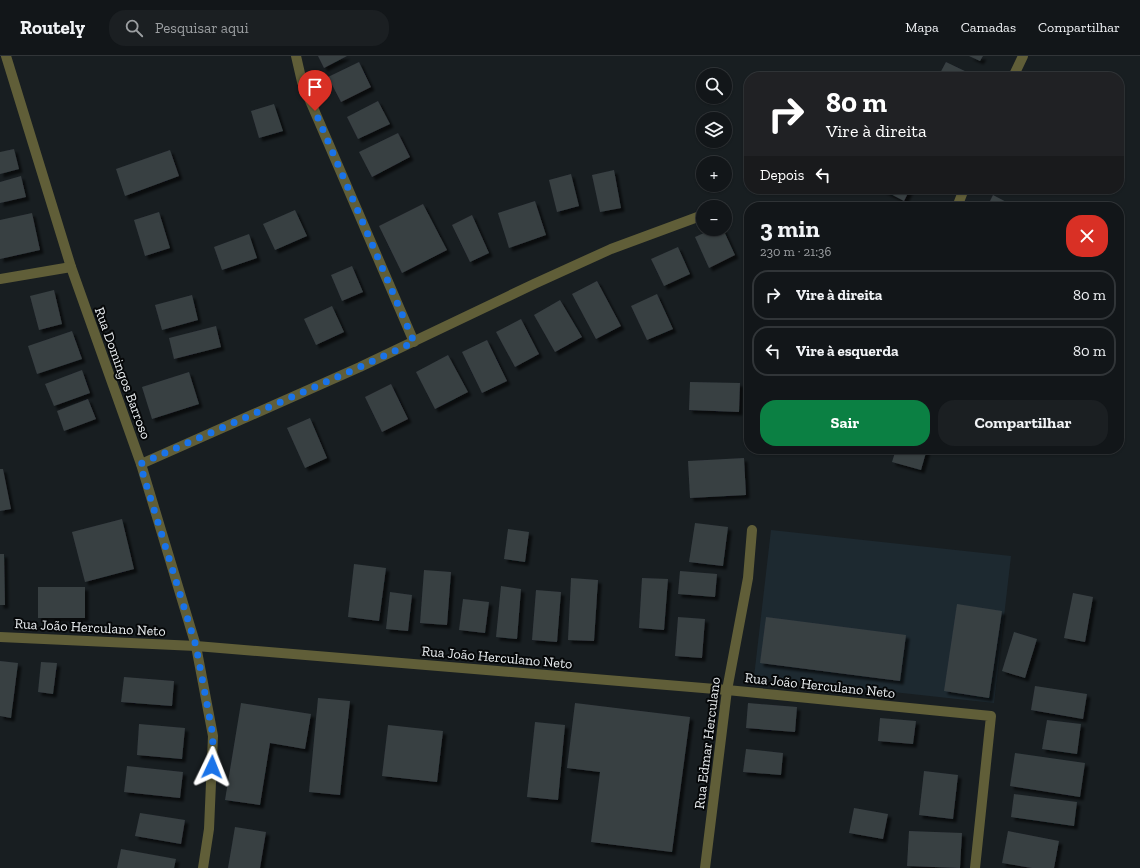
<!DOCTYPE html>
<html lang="pt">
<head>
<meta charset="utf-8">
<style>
  body { margin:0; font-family:"Zilla Slab",serif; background:#1b1f22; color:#f1f3f6; height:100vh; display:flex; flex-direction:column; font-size:15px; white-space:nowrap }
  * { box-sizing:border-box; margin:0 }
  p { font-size:13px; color:#9c9fa2 }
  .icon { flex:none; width:22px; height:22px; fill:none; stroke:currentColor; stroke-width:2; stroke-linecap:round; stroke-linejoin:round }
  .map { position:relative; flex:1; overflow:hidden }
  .panel { position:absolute; left:744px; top:146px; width:380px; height:252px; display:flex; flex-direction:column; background:#121619; border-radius:16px; box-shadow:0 1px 3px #0004,0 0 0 1px #313538 }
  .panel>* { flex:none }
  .top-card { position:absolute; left:744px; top:16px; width:380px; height:122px; border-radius:16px; box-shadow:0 1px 3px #0004,0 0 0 1px #313538; background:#202124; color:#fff; overflow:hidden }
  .controls { position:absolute; left:696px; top:12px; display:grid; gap:8px }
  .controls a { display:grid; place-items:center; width:36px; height:36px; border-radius:50%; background:#121619; box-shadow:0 1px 3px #0004,0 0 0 1px #313538; font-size:20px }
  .pin { position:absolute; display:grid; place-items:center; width:34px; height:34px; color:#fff; margin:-41px -17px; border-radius:50% 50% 50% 0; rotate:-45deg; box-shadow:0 0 4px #0007 }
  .pin .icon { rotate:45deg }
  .me { position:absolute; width:44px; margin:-22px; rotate:2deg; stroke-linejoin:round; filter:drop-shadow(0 0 3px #0008) }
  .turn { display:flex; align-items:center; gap:14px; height:84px; padding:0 16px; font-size:18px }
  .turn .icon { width:52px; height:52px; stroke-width:2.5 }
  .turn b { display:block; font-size:28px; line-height:34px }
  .then { display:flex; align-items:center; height:38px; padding:0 16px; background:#0003; gap:8px; font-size:15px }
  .round { display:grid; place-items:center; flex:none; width:42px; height:42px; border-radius:16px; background:#1b1f22 }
  .head { display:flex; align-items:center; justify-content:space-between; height:68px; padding:0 16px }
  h1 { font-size:24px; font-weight:700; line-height:30px }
  .button { display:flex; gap:8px; margin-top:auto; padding:8px 16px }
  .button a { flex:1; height:46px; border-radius:16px; background:#0b8043; color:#fff; font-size:16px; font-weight:700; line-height:46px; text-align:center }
  .button a+a { background:#1b1f22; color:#f1f3f6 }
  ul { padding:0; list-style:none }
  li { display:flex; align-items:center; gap:12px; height:50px; margin:0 8px 6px; padding:0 8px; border:2px solid #313538; border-radius:16px }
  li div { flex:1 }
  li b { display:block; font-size:15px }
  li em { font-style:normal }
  header { display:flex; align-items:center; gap:24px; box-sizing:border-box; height:56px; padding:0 20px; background:#121619; border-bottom:1px solid #313538 }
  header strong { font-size:19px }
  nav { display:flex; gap:22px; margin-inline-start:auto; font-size:14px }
  .search { width:280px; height:36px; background:#1b1f22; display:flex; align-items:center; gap:10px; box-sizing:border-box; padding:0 14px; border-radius:16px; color:#9c9fa2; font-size:15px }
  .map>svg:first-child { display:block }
</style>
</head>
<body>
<header>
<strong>Routely</strong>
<div class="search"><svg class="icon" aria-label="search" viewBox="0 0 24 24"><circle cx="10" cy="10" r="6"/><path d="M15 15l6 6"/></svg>Pesquisar aqui</div>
<nav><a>Mapa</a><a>Camadas</a><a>Compartilhar</a></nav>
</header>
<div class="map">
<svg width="1140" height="812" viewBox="0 0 1140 812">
  <defs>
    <filter id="shadow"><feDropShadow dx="3.5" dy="3.5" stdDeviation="1" flood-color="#0009"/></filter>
  </defs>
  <rect width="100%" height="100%" fill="#181e21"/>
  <polygon fill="#1d2930" points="771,474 1011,500 994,647 754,621"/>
  <g fill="#383f43" filter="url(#shadow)">
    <polygon points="318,0 347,0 324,12"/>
    <polygon points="969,0 983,0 980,5"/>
    <polygon points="359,6 371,31 341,46 328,21"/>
    <polygon points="946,6 971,18 970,21 938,21"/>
    <polygon points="378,45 390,68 358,83 347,61"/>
    <polygon points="274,48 283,75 259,82 251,55"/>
    <polygon points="398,77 410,101 372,121 359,96"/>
    <polygon points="14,93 19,113 0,118 0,96"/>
    <polygon points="170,94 179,120 125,140 116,113"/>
    <polygon points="614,114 621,152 600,156 592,119"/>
    <polygon points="571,118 579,150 557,156 549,124"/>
    <polygon points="21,120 26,141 0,147 0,126"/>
    <polygon points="881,133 910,133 904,145"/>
    <polygon points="993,139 1016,151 987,151"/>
    <polygon points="535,145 546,179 509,192 498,157"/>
    <polygon points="423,148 447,194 402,217 379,170"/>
    <polygon points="295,154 307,180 275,194 263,168"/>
    <polygon points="159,156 170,192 145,200 134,164"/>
    <polygon points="32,157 40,194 0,203 0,164"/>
    <polygon points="472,159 489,197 470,206 452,169"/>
    <polygon points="713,173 723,173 735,199 709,212 695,181"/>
    <polygon points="249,178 257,202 222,214 214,191"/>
    <polygon points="678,191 690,218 664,230 651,203"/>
    <polygon points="352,210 363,236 342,245 331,219"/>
    <polygon points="597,225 621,270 596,283 572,238"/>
    <polygon points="54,234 62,268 39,274 30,240"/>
    <polygon points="657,238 673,273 647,284 631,250"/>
    <polygon points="192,239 198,264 162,274 155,249"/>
    <polygon points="560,244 582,281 555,296 534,259"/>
    <polygon points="332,250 344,276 316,289 304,263"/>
    <polygon points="521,263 539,298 515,311 496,276"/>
    <polygon points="216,270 221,291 174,303 169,282"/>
    <polygon points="72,275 82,303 37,318 28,290"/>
    <polygon points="487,284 507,325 482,337 462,296"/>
    <polygon points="448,299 468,336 435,353 416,316"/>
    <polygon points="82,314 90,337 54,350 45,328"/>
    <polygon points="189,316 199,348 152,363 142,331"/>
    <polygon points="690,326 740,327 739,356 689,354"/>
    <polygon points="391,328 408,363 382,376 365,341"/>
    <polygon points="88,343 96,363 64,375 57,355"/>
    <polygon points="310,362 327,402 305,412 287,372"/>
    <polygon points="896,393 927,393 921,414 892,406"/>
    <polygon points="744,402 746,439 690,442 688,405"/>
    <polygon points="0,413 3,413 11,453 0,455"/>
    <polygon points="122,463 134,513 85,526 72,476"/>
    <polygon points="695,467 728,471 723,510 689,506"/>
    <polygon points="508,473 529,476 525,506 504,503"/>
    <polygon points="0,498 4,498 5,549 0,549"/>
    <polygon points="354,508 386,512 379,565 348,561"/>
    <polygon points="424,514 451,516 447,569 420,567"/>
    <polygon points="680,515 717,518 715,541 678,538"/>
    <polygon points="571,522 598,524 594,585 568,584"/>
    <polygon points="642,522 668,523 664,574 639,572"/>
    <polygon points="501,530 521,533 517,583 496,581"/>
    <rect x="38" y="531" width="47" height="31"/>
    <polygon points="536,534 561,536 557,586 532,584"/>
    <polygon points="390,536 412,539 408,575 386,573"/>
    <polygon points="1073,537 1093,541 1085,586 1064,582"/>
    <polygon points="463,543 489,546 485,577 459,574"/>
    <polygon points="957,548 1002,555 989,642 944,635"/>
    <polygon points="678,561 705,563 702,602 675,600"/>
    <polygon points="766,561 906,579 900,625 760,607"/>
    <polygon points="1014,576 1037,583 1025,622 1002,615"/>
    <polygon points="0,605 18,607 11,662 0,660"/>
    <polygon points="41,606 57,607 53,638 38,636"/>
    <polygon points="124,621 174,625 172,650 121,646"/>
    <polygon points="1035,630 1087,638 1083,663 1031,654"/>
    <polygon points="318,642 350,645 340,739 309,736"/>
    <polygon points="241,647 311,658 305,693 270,687 260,749 225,744"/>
    <polygon points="575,647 690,661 672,796 591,786 600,716 567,712"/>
    <polygon points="748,647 797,651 795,676 746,672"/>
    <polygon points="880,662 916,665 913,688 878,685"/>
    <polygon points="1047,664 1081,668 1077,698 1042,693"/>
    <polygon points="535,666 565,669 558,744 527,741"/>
    <polygon points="139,668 185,672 182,703 137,699"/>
    <polygon points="388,669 443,675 437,726 382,720"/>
    <polygon points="746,693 783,697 781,719 743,716"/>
    <polygon points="1015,697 1085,707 1080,741 1010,730"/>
    <polygon points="127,710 183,716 180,742 124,736"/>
    <polygon points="924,715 958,719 953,763 919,759"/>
    <polygon points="1014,738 1077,746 1074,770 1011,761"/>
    <polygon points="854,752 888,758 883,783 849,777"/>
    <polygon points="140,757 185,764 181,788 135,780"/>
    <polygon points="235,771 266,776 260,812 228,812"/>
    <polygon points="909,775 962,777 960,812 907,810"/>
    <polygon points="1008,775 1059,785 1054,812 1032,812 1002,807"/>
    <polygon points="121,793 176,803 174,812 117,812"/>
  </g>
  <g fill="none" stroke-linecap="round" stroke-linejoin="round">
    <g stroke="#605e38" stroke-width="10">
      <polyline points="6,0 71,211 141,408 196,590 213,680 209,773 203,812"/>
      <polyline points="296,0 302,26 414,286"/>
      <polyline points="1013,21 1023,0"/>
      <polyline points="957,151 964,133"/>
      <polyline points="0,223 71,211"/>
      <polyline points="141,408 360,311 534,228 611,193 703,159"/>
      <polyline points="0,581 196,590 727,634 991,660 975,812"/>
      <polyline points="705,812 727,634 748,522 752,474"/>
    </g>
  </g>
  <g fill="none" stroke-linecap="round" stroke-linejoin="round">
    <polyline stroke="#1a73e8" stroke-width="7" stroke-dasharray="0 12.6" points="212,711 213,680 196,590 140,408 360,311 414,286 315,55"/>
  </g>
  <g text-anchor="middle" stroke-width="4" stroke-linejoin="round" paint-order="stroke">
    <g font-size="14" fill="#ebeff2" stroke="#060809">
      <text transform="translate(123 317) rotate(70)" y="5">Rua Domingos Barroso</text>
      <text transform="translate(90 571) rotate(3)" y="5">Rua João Herculano Neto</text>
      <text transform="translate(497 601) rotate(5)" y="5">Rua João Herculano Neto</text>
      <text transform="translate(820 629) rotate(6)" y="5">Rua João Herculano Neto</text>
      <text transform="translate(707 687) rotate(-83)" y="5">Rua Edmar Herculano</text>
    </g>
  </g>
</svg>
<div class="controls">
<a><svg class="icon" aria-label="search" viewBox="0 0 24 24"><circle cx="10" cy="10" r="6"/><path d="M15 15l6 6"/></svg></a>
<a><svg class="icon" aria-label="layers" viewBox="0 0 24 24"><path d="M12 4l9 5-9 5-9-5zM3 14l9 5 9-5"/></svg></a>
<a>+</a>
<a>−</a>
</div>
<div class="pin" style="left:315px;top:55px;background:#d93025"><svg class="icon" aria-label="arrive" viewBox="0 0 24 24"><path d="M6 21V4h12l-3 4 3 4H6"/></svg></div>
<svg class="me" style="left:212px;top:711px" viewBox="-20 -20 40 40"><path d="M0-17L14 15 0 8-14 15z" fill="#1a73e8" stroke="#fff" stroke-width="4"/></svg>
<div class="top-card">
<div class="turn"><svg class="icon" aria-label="right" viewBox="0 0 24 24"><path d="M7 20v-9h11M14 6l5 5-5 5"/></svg><div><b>80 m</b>Vire à direita</div></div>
<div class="then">Depois<svg class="icon" aria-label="left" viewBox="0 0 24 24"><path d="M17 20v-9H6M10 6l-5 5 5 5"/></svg></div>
</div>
<section class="panel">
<div class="head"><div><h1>3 min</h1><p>230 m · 21:36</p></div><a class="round" style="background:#d93025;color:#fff"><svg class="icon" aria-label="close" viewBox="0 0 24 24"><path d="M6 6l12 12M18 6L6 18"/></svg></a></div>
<ul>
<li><svg class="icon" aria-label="right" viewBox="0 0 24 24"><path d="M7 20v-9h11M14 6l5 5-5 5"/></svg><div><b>Vire à direita</b></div><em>80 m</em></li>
<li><svg class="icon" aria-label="left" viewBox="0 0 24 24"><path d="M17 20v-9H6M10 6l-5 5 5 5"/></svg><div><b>Vire à esquerda</b></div><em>80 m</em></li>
</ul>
<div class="button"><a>Sair</a><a>Compartilhar</a></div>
</section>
</div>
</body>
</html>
